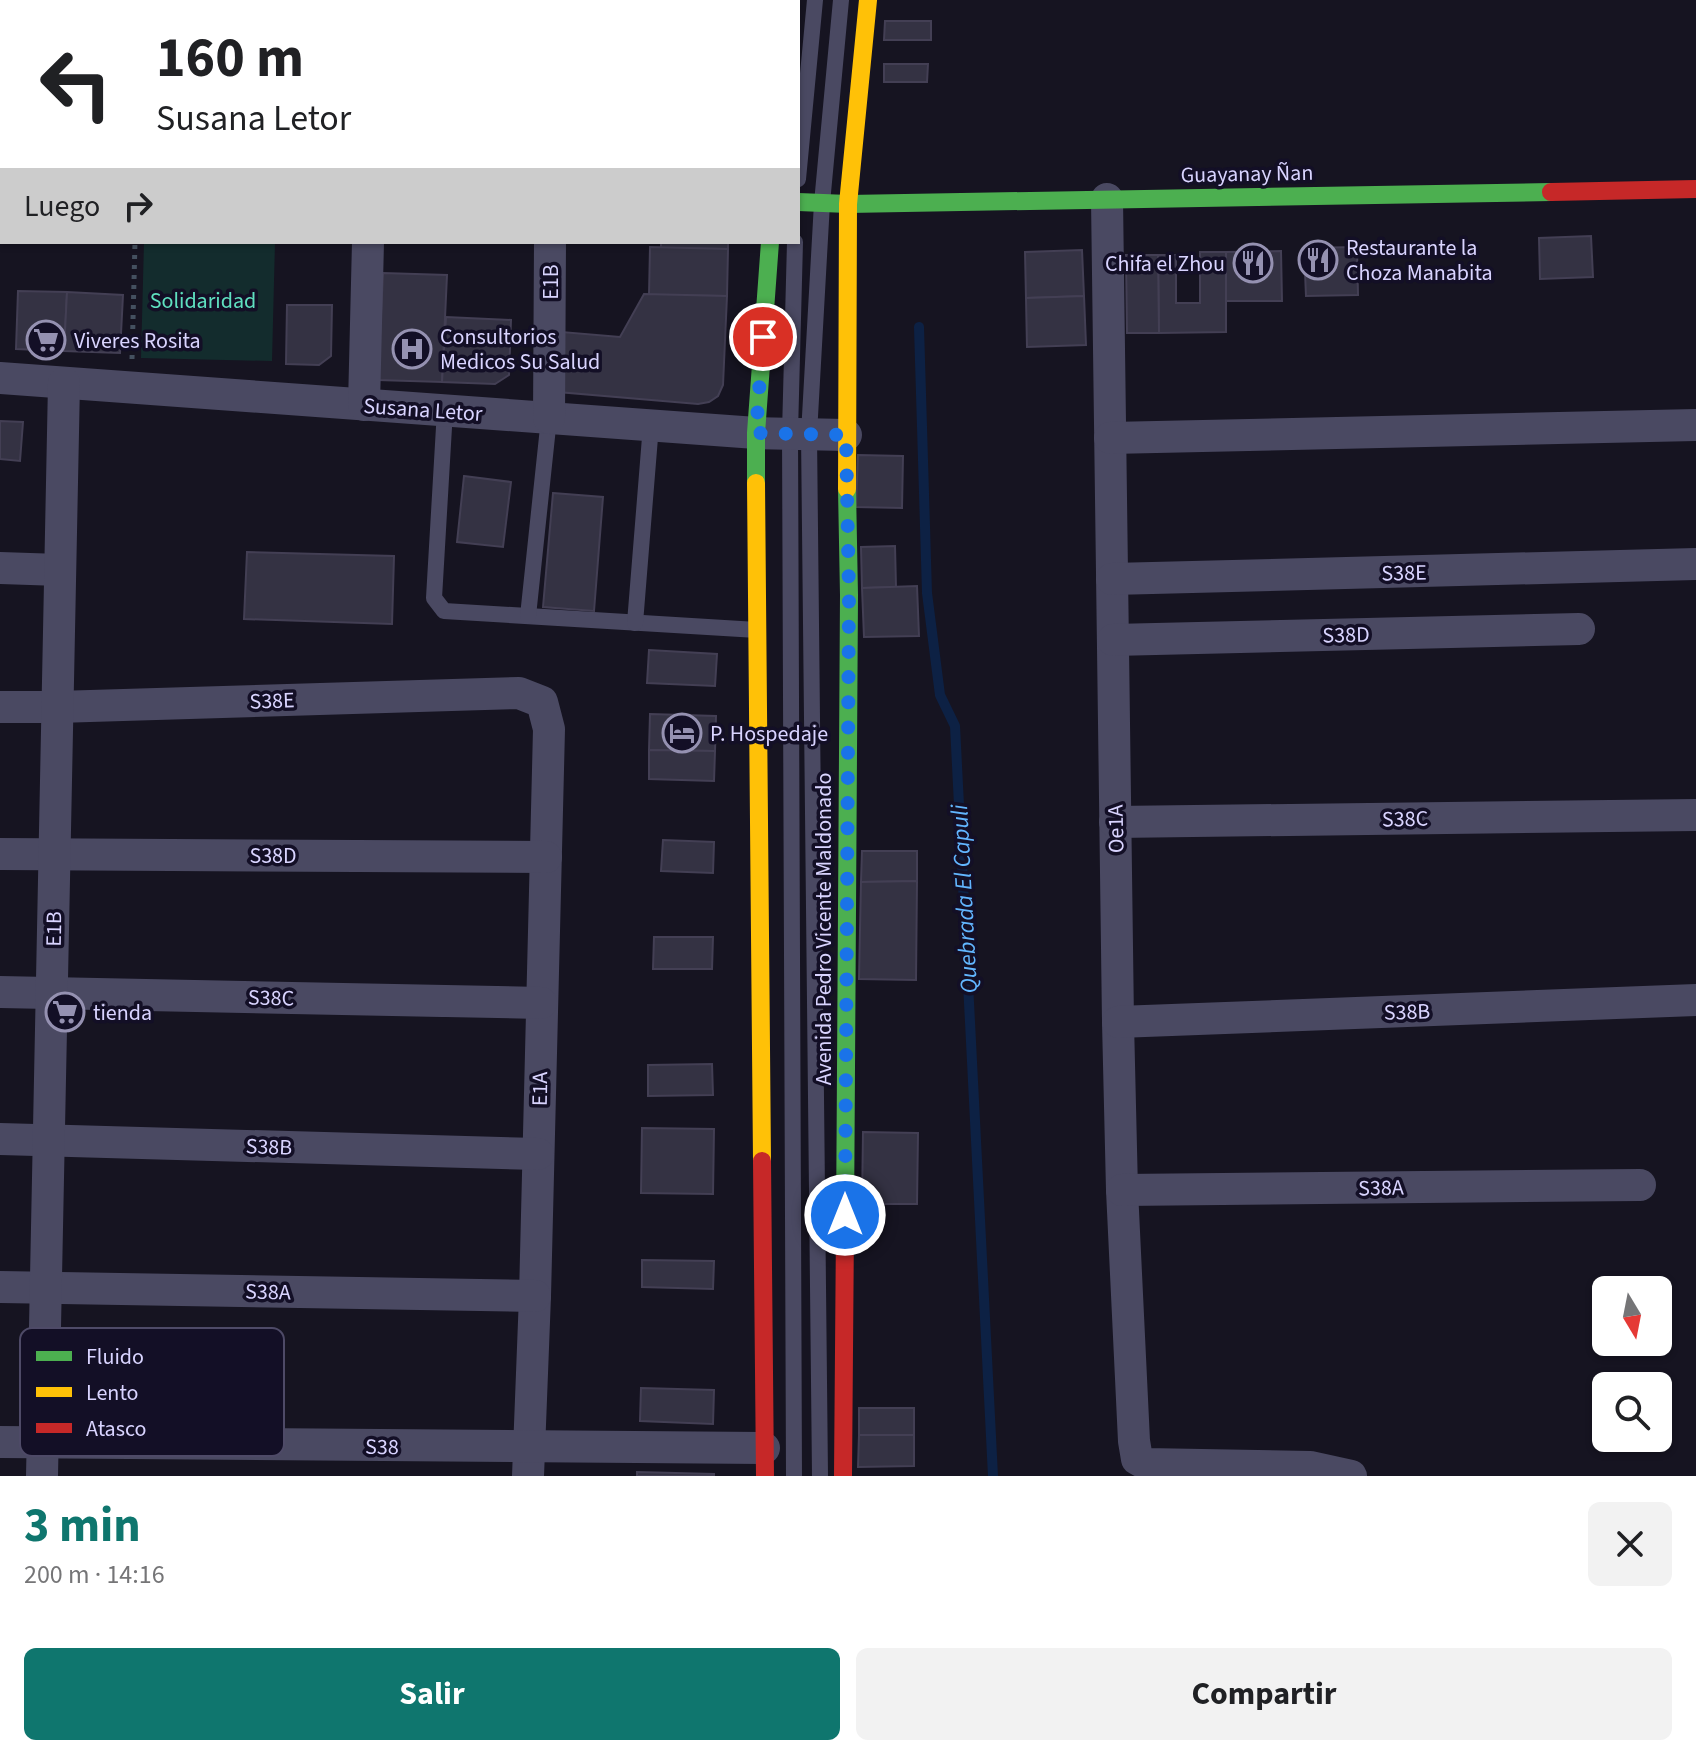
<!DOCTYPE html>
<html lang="es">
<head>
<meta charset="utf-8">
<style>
  body { margin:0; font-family:"Source Sans 3",sans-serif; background:#f2f2f2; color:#202124; height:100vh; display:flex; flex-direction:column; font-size:30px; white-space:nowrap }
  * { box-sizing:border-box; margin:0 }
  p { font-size:26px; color:#757577 }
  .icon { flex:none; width:44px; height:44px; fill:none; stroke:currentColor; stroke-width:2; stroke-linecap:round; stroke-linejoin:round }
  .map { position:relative; height:1476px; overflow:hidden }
  .side { display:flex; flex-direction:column; background:#fff; flex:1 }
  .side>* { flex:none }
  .guide { position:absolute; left:0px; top:0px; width:800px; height:244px; box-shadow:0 2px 6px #0004; background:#fff; color:#202124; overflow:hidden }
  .needle { width:52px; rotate:170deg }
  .fabs { position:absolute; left:1592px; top:1276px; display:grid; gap:16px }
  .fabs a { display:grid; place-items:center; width:80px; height:80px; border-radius:12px; background:#fff; box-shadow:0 2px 6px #0004; font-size:40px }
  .pin { position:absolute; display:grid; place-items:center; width:68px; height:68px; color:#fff; margin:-34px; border:4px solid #fff; border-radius:50%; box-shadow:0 2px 8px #0007 }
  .me { position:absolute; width:88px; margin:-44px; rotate:0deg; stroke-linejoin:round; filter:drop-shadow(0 0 6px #0008) }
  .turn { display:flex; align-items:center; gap:28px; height:168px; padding:0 24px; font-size:36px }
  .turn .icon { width:104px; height:104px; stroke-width:2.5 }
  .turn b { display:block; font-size:56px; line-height:68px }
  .then { display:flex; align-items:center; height:76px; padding:0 24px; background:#0003; gap:16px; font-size:30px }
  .round { display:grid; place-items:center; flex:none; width:84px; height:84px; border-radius:12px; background:#f2f2f2 }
  .headline { display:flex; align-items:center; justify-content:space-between; height:136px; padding:0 24px }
  h1 { font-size:48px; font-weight:700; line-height:60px; color:#0f766e }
  .cta { display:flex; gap:16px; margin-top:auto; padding:16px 24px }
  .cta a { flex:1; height:92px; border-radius:12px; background:#0f766e; color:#fff; font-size:32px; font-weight:700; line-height:92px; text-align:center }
  .cta a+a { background:#f2f2f2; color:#202124 }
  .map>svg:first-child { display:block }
</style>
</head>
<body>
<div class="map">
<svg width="1696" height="1476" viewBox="0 0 1696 1476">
  <rect width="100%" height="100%" fill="#161421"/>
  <polygon fill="#132c2d" points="144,242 275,242 272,361 141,358"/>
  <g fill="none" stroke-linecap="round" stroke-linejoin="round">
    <polyline stroke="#0d2144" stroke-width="10" points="919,327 927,593 940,695 955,726 993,1476"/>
  </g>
  <g fill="#343243" stroke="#433f54" stroke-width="2">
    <polygon points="885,21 931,21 931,40 884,40"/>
    <polygon points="884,64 928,64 927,82 884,82"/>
    <polygon points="1591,236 1593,277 1540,279 1539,238"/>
    <polygon points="661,242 728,242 728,249 661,248"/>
    <polygon points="650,247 728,249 727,296 649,295"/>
    <polygon points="1357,247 1358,295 1306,296 1304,248"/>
    <polygon points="1082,250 1084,296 1026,298 1025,252"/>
    <polygon points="1281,251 1282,301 1226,301 1226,252"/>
    <polygon points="1200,252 1226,252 1226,332 1159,333 1158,255 1176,255 1176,303 1200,303"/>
    <polygon points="1126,255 1158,255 1159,333 1127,333"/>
    <polygon points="383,273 447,275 442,382 378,380"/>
    <polygon points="18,291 67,292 64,351 16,349"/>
    <polygon points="67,292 123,295 120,353 64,351"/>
    <polygon points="644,294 727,296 723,385 718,396 709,402 698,404 558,392 562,332 620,337"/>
    <polygon points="1084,296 1086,345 1027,347 1026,298"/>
    <polygon points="287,305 332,305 331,356 319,365 286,364"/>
    <polygon points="446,317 511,320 509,375 495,384 442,382"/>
    <polygon points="0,421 23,422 20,461 0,459"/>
    <polygon points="858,455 903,456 902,508 856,507"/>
    <polygon points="464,476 511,482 503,547 457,542"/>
    <polygon points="553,493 603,497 594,611 543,607"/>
    <polygon points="895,546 896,587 862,588 861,547"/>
    <polygon points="247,552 394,556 392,624 244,619"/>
    <polygon points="917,586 919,636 864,637 862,588"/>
    <polygon points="649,650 717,654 715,686 647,683"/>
    <polygon points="650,714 716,716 715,751 649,750"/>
    <polygon points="649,750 715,751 714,781 649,779"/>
    <polygon points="663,840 714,842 713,873 661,871"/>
    <polygon points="862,851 917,851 917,881 861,882"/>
    <polygon points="917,881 916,980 859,979 861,882"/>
    <polygon points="654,937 713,937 712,969 653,969"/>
    <polygon points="712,1064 713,1095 648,1096 648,1065"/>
    <polygon points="642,1128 714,1129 713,1194 641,1193"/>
    <polygon points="863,1132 918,1133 917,1204 862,1204"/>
    <polygon points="642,1260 714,1261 713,1289 642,1287"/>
    <polygon points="641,1388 714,1390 713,1424 640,1421"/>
    <rect x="859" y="1408" width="55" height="27"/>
    <polygon points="859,1435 914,1435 914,1466 858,1467"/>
    <polygon points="637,1472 714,1474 714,1476 637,1476"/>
  </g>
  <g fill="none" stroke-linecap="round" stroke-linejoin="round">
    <g stroke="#44505f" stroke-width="5" stroke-dasharray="4 6" stroke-linecap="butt">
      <polyline points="140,2 140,0"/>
      <polyline points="132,359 135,242"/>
    </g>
    <g stroke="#4a4962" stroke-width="16">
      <polyline points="798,179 815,0"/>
      <polyline points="445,410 434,598 444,611 757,630"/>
      <polyline points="528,616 549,418"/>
      <polyline points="635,623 651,425"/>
      <polyline points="794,1476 790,433 795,242"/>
      <polyline points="820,1476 809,434 822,203 841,0"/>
    </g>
    <g stroke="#4a4962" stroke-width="32">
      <polyline points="374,2 374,0"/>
      <polyline points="552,2 552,0"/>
      <polyline points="0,79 2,79"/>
      <polyline points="1107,199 1118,1022 1122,1190 1134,1441 1137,1459 1146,1464 1310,1467 1351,1476"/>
      <polyline points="0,216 2,216"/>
      <polyline points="0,378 756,433 846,435"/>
      <polyline points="364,405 368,242"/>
      <polyline points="549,418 550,242"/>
      <polyline points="1110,438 1696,425"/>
      <polyline points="0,568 60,570"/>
      <polyline points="1112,579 1696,564"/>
      <polyline points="1113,640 1579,629"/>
      <polyline points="0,707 57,707 519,693 542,702 549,729 535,1296 528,1476"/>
      <polyline points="1115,822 1696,815"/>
      <polyline points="0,854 546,857"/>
      <polyline points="0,992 541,1003"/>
      <polyline points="1118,1022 1696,1000"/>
      <polyline points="0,1139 538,1154"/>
      <polyline points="1122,1190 1640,1185"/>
      <polyline points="0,1287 535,1296"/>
      <polyline points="0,1442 764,1448"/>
      <polyline points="42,1476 64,383"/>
    </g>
    <g stroke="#4caf50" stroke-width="18">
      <polyline points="789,0 789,2"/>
      <polyline points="798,202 848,204 1551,192"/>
      <polyline points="756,483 756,433 770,242"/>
      <polyline points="845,1226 849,595 847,489"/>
    </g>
    <g stroke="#ffc107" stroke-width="18">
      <polyline points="756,483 762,1161"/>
      <polyline points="847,489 848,204 868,0"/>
    </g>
    <g stroke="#c62828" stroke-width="18">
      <polyline points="1551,192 1696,189"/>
      <polyline points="762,1161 765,1476"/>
      <polyline points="843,1476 845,1226"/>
    </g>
  </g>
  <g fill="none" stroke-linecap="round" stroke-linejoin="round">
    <polyline stroke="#1a73e8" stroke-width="14" stroke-dasharray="0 25.2" points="763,337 756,433 846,435 849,595 845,1215"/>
  </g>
  <defs>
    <symbol id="restaurant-ring" viewBox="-11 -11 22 22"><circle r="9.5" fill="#130f26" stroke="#9591b1" stroke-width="1.5"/><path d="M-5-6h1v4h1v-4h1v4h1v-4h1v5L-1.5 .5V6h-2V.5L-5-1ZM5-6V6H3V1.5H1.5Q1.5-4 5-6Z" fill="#9591b1"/></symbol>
    <symbol id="supermarket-ring" viewBox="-11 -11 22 22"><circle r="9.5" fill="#130f26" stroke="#9591b1" stroke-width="1.5"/><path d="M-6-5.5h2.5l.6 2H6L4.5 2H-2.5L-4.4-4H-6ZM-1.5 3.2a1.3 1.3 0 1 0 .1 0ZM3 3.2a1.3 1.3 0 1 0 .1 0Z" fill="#9591b1"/></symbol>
    <symbol id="hospital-ring" viewBox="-11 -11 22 22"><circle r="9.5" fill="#130f26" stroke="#9591b1" stroke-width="1.5"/><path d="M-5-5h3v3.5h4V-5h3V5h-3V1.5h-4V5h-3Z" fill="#9591b1"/></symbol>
    <symbol id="hotel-ring" viewBox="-11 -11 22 22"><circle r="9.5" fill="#130f26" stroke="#9591b1" stroke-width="1.5"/><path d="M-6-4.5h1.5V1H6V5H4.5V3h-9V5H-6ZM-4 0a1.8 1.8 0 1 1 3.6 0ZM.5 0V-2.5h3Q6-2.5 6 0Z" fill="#9591b1"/></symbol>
  </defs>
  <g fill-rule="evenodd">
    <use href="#restaurant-ring" x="1296" y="238" width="44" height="44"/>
    <use href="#restaurant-ring" x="1231" y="241" width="44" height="44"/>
    <use href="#supermarket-ring" x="24" y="318" width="44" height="44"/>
    <use href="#hospital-ring" x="390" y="327" width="44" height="44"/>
    <use href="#hotel-ring" x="660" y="711" width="44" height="44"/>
    <use href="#supermarket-ring" x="43" y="990" width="44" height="44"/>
  </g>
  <g text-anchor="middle" stroke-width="7" stroke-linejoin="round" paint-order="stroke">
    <g font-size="22" fill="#d9d4ff" stroke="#130f26">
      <text transform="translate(1247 173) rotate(-1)" y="8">Guayanay Ñan</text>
      <text transform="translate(550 282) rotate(-90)" y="8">E1B</text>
      <text transform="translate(423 409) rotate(4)" y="8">Susana Letor</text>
      <text transform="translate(1404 572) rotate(-1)" y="8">S38E</text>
      <text transform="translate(1346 634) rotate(-1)" y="8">S38D</text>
      <text transform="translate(272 700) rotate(-2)" y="8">S38E</text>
      <text transform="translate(1405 818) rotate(-1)" y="8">S38C</text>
      <text transform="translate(1115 829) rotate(-91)" y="8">Oe1A</text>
      <text x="273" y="863">S38D</text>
      <text transform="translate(53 929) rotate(-89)" y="8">E1B</text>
      <text transform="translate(823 929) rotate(-90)" y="8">Avenida Pedro Vicente Maldonado</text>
      <text transform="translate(271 997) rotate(1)" y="8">S38C</text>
      <text transform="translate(1407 1011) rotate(-2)" y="8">S38B</text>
      <text transform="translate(539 1089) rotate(-89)" y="8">E1A</text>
      <text transform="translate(269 1146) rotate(2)" y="8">S38B</text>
      <text transform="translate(1381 1187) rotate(-1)" y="8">S38A</text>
      <text transform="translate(268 1291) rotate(1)" y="8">S38A</text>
      <text transform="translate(382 1446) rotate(1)" y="8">S38</text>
    </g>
    <g font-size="22" fill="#d9d4ff" stroke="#130f26" text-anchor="start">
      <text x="1346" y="255">Restaurante la<tspan x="1346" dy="25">Choza Manabita</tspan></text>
      <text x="1225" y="271" text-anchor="end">Chifa el Zhou</text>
      <text x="440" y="344">Consultorios<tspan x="440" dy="25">Medicos Su Salud</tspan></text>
      <text x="74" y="348">Viveres Rosita</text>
      <text x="710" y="741">P. Hospedaje</text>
      <text x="93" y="1020">tienda</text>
    </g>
    <g font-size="22" fill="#5fe0c0" stroke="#130f26">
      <text x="203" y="308">Solidaridad</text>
    </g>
    <g font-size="24" font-style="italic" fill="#62b6ff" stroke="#130f26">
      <text transform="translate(964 899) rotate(-93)" y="8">Quebrada El Capuli</text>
    </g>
  </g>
  <rect x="20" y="1328" width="264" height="128" rx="12" fill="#130f26" stroke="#4e4a67" stroke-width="2"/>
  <rect x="36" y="1351" width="36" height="10" fill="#4caf50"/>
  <rect x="36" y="1387" width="36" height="10" fill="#ffc107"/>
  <rect x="36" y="1423" width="36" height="10" fill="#c62828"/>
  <g font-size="22" fill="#d9d4ff">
    <text x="86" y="1364">Fluido</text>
    <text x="86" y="1400">Lento</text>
    <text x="86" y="1436">Atasco</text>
  </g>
</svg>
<div class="fabs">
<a><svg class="needle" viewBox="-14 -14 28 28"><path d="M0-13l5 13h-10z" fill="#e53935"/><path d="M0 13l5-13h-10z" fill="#757577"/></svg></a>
<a><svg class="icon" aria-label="search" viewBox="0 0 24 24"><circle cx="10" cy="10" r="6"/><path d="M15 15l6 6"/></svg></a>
</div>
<div class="pin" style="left:763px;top:337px;background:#d93025"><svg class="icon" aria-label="arrive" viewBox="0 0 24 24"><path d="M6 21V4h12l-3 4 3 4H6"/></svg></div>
<svg class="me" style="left:845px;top:1215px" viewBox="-20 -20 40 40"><circle r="17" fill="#1a73e8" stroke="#fff" stroke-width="3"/><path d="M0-11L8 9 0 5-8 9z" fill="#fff"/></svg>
<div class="guide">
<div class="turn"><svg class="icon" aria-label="left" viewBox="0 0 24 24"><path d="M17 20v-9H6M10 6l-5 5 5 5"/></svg><div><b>160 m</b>Susana Letor</div></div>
<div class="then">Luego<svg class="icon" aria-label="right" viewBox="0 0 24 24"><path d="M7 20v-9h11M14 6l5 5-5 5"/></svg></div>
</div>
</div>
<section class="side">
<div class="headline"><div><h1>3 min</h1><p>200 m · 14:16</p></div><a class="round"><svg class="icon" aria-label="close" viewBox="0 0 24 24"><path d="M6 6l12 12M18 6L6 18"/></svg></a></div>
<div class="cta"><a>Salir</a><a>Compartir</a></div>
</section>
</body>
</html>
